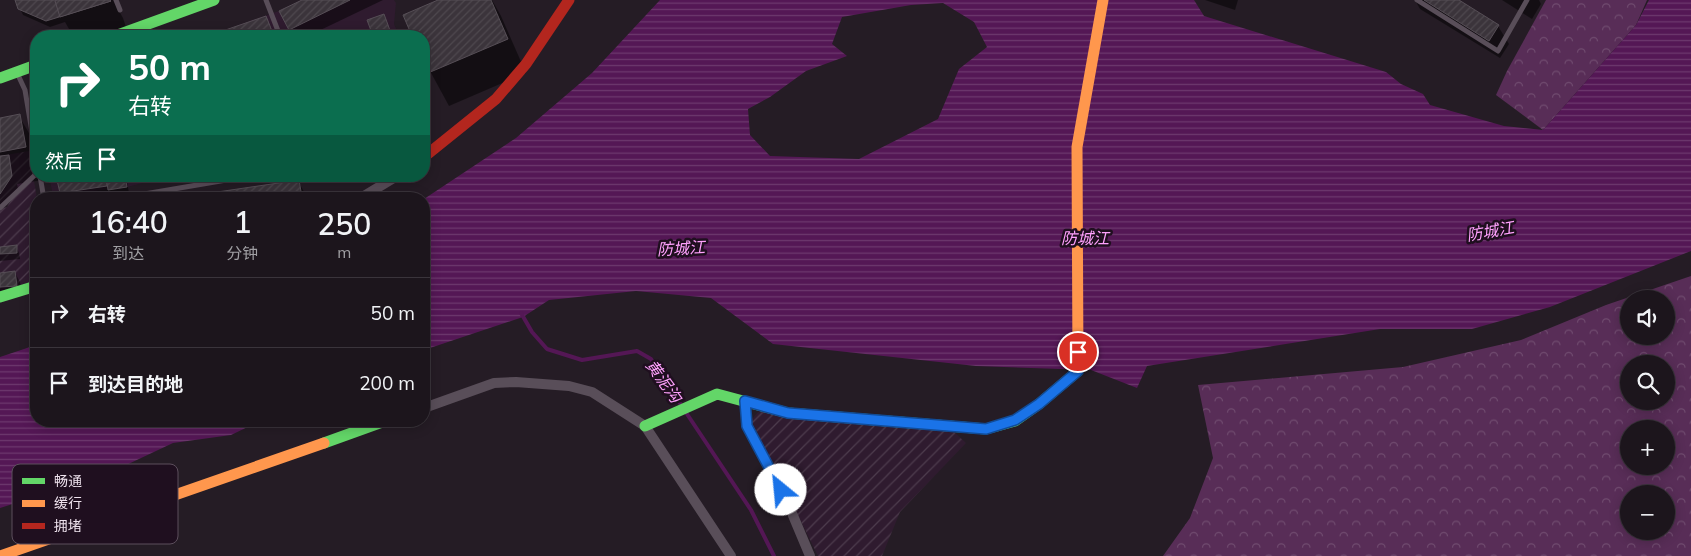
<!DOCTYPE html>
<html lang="zh">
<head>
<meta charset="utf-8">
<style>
  body { margin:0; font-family:Mulish,"Noto Sans SC",sans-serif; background:#292229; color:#f1f3f6; height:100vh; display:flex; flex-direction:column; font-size:19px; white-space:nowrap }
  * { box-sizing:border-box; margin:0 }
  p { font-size:16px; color:#a09fa3 }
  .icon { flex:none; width:28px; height:28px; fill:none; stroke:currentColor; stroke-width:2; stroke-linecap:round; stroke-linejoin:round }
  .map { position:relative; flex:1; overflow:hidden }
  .sheet { position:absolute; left:30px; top:192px; width:400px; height:235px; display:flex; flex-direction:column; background:#1c151c; border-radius:20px; box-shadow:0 2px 12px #0003,0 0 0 1px #3a343b }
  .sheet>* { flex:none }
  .hud { position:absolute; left:30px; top:30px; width:400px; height:152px; border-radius:20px; box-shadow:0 2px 12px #0003,0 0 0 1px #3a343b; background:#0b6e4f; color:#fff; overflow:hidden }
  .buttons { position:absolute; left:1620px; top:290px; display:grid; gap:10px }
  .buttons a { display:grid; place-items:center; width:55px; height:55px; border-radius:50%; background:#1c151c; box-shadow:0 2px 12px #0003,0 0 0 1px #3a343b; font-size:25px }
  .pin { position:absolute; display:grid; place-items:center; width:42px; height:42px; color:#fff; margin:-21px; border:2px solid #fff; border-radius:50%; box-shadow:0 1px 5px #0007 }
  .me { position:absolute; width:55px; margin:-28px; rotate:332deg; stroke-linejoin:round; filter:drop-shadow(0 0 4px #0008) }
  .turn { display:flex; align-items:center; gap:18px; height:105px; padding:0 15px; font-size:22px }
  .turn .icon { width:65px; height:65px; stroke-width:2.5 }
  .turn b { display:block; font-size:35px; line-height:42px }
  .then { display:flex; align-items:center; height:48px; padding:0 15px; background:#0003; gap:10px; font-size:19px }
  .eta { display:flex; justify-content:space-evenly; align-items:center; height:85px; text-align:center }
  .eta b { font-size:30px; font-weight:600; line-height:35px }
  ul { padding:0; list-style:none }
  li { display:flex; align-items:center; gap:15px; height:70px; padding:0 15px; border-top:1px solid #3a343b }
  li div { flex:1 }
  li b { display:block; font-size:19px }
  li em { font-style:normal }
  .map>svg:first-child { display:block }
</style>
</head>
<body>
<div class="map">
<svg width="1691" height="556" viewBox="0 0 1691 556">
  <defs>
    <pattern id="industrial-furrows" width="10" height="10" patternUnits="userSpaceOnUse" patternTransform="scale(1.25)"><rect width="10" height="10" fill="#2f1b2f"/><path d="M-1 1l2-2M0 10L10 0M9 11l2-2" fill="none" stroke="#4d3c4d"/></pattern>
    <pattern id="forest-crowns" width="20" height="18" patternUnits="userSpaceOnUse" patternTransform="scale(1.25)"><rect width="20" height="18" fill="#582d57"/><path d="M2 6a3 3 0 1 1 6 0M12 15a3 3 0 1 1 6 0" fill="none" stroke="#704b6f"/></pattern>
    <pattern id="water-rules" width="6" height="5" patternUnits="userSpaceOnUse" patternTransform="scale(1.25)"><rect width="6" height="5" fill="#541755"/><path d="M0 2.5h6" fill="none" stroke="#6d396e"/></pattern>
    <pattern id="building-hatch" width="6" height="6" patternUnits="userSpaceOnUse" patternTransform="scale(1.25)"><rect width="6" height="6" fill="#3b343b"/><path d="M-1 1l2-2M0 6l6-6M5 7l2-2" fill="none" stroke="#4e484e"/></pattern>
  </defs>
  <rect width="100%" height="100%" fill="#251c25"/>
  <g fill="#2f1b2f">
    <polygon points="302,0 394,0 396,3 394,24 399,36 208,36 279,11"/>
    <polygon points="49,176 170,176 127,187 53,196"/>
  </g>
  <g fill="url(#industrial-furrows)">
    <polygon points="29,151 37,199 36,281 0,292 0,156"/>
    <polygon points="760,410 954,432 966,443 900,512 882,556 818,556 751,420"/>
  </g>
  <g fill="url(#forest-crowns)" fill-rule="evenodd">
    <polygon points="1546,0 1647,0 1636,25 1543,130 1496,95 1507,71"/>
    <path d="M1691,276V556H1163L1190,518L1213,458L1198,385L1403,367L1521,340L1606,305ZM1629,299H1666V336H1629ZM1629,364H1666V401H1629ZM1629,429H1666V466H1629ZM1629,494H1666V531H1629Z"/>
  </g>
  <g fill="url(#water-rules)" fill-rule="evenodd">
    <path d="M660,0H1194L1204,16L1386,72L1401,84L1423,94L1430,105L1504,126L1543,130L1636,25L1649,0H1691V251L1550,307L1472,329H1380L1147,366L1137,388L1091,370L976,366L773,344L711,298L636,291L549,300L523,317L424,350V199L516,138L592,73ZM943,3L974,22L987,47L959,69L938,119L859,159L770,156L750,135L748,109L770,97L806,71L847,56L832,44L842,17L911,5Z"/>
    <polygon points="36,345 36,421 260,421 231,435 173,443 107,474 0,508 0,357"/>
  </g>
  <g fill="#0007">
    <polygon points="16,0 113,0 123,18 128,33 118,36 73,36 65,22 50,27 23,15"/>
    <polygon points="305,0 383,0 308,36 294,36 290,29"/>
    <polygon points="441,0 492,0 501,16 526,73 449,106 424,60 424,36 414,36 405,16"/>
    <polygon points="1205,0 1238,0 1235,10"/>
    <polygon points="1415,0 1457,0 1498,26 1509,44 1500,58 1420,9"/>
    <polygon points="1502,0 1539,0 1541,4 1532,19"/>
    <polygon points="265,17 275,36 212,36"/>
    <polygon points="19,116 36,145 36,176 43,176 43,180 17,184 18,189 7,207 0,209 0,119"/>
    <polygon points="89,176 126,176 129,193 112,195 110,192 64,199 61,193 59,181"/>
    <polygon points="298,181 308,199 191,199"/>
    <polygon points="16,246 19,253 20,259 0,261 0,248"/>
    <polygon points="15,273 20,282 21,295 0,297 0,274"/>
  </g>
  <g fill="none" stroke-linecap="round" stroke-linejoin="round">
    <g stroke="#541755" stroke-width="4">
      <polyline points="521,313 532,332 547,349 582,360 637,351 651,359 681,405"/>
      <polyline points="685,411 751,510 774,556"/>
    </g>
  </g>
  <g fill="url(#building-hatch)" stroke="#564e56">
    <polygon points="15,0 110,0 111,1 46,21 18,9"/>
    <polygon points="57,0 110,0 111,1 60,17 55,1"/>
    <polygon points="302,0 350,0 289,30 279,11"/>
    <polygon points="438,0 491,0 508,39 428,73 424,63 424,36 412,36 403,15"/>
    <polygon points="1424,0 1459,0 1499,25 1489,41"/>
    <polygon points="384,14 392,36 373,36 367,20"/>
    <polygon points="266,16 272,31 258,36 208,36"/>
    <polygon points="20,114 26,147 0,152 0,118"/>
    <polygon points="9,155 12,176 0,194 0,156"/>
    <polygon points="81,176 106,176 107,186 60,193 57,180"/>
    <polygon points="106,176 125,176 127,187 108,190"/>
    <polygon points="299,180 302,197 291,199 190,199 190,196"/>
    <polygon points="17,245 17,253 0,254 0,247"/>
    <polygon points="15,271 17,286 0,287 0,273"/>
  </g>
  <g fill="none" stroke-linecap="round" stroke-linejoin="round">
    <g stroke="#594e59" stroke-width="5">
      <polyline points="116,0 120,10"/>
      <polyline points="266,0 280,36"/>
      <polyline points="1417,0 1498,51 1527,0"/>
      <polyline points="18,75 25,90 36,156"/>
      <polyline points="40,176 44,199"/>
      <polyline points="115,199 250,176"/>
      <polyline points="0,208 36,174"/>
    </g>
    <g stroke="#594e59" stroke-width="10">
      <polyline points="359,199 397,176"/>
      <polyline points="745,401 747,425 789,506 810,556"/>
      <polyline points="424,408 494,383 516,382 569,386 592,392 645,426 731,556"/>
    </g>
    <g stroke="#63d668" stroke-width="11">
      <polyline points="115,36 214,0"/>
      <polyline points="0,78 36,65"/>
      <polyline points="0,297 36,286"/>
      <polyline points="645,426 717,394 788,413 986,429 1015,421 1039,404 1078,371 1078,366"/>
      <polyline points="324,443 385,421"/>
    </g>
    <g stroke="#ff974d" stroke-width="11">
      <polyline points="1078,366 1077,147 1103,0"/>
      <polyline points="0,556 324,443"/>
    </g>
    <polyline stroke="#b3261e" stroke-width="11" points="424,157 496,99 526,64 569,0"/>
  </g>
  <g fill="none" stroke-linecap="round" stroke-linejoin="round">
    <defs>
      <polyline id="route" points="781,490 747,426 745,401 788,413 986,429 1015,420 1039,404 1078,371 1078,352"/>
    </defs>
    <use href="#route" stroke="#114b97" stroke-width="12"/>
    <use href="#route" stroke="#1a73e8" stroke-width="9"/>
  </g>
  <g text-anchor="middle" stroke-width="5" stroke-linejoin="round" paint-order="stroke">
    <g font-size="16" font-style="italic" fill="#ffa1fd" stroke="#1f0f1f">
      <text transform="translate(1490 231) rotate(-10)" y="6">防城江</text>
      <text x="1085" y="244">防城江</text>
      <text transform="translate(681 248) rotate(-3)" y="6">防城江</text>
      <text transform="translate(664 381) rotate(54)" y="6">黄泥沟</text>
    </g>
  </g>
  <rect x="12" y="464" width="166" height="80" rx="8" fill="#1f0f1f" stroke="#5d4f5d" stroke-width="1"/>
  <rect x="22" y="478" width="23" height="6" fill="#63d668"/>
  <rect x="22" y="500" width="23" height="7" fill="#ff974d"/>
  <rect x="22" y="523" width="23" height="6" fill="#b3261e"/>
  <g font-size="14" fill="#efe3ee">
    <text x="54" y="486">畅通</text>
    <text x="54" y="508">缓行</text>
    <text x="54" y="531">拥堵</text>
  </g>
</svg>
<div class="buttons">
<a><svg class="icon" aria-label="sound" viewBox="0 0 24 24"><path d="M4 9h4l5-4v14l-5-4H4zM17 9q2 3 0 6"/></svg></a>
<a><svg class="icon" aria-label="search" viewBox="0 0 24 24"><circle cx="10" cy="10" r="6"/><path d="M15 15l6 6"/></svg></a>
<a>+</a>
<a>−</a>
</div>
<div class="pin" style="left:1078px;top:352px;background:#d93025"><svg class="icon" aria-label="arrive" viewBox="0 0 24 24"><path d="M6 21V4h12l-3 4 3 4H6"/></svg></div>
<svg class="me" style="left:781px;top:490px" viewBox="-20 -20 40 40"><circle r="19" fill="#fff"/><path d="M0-13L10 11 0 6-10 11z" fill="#1a73e8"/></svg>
<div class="hud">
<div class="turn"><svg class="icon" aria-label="right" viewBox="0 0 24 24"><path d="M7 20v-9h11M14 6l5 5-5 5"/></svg><div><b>50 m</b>右转</div></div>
<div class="then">然后<svg class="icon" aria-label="arrive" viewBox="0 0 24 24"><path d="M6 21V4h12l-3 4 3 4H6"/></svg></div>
</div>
<section class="sheet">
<div class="eta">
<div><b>16:40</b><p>到达</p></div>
<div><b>1</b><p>分钟</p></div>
<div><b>250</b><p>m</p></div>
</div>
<ul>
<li><svg class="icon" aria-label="right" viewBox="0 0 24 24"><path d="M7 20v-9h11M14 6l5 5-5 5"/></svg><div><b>右转</b></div><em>50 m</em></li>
<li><svg class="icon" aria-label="arrive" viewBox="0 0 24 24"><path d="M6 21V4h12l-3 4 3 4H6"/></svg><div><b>到达目的地</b></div><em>200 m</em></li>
</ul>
</section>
</div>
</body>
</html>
